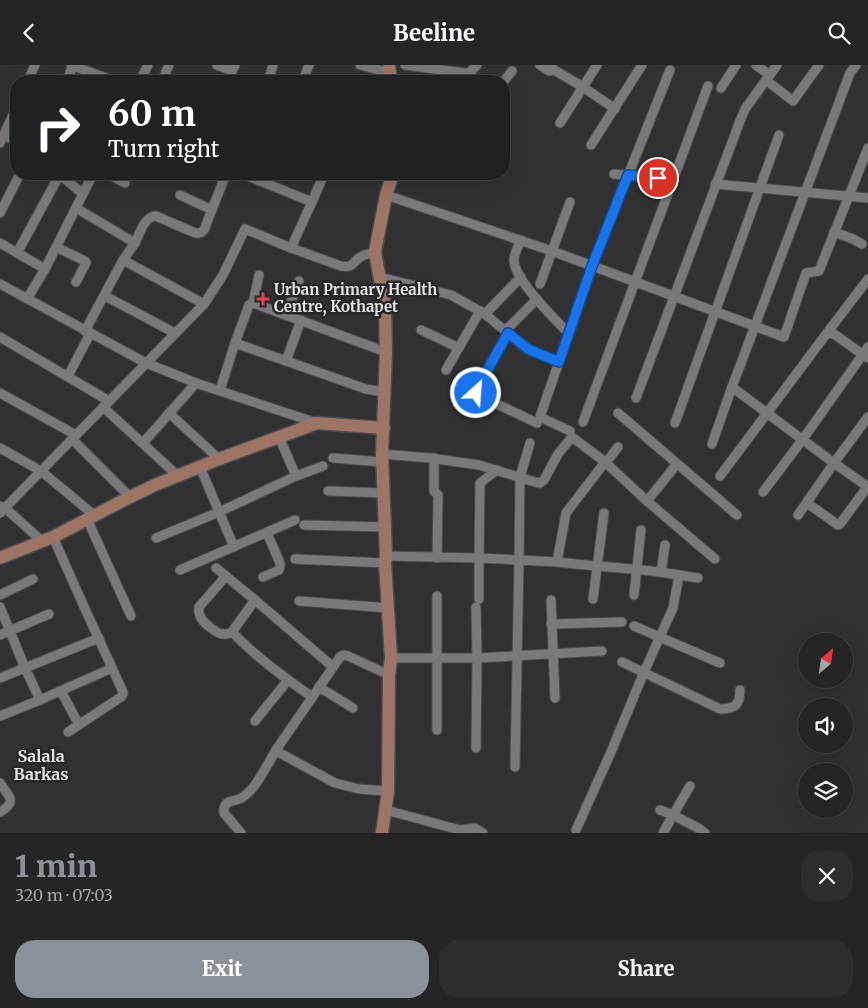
<!DOCTYPE html>
<html lang="en">
<head>
<meta charset="utf-8">
<style>
  body { margin:0; font-family:Merriweather,serif; background:#2d2c2e; color:#f1f3f6; height:100vh; display:flex; flex-direction:column; font-size:19px; white-space:nowrap }
  * { box-sizing:border-box; margin:0 }
  p { font-size:16px; color:#a3a4a7 }
  .icon { flex:none; width:28px; height:28px; fill:none; stroke:currentColor; stroke-width:2; stroke-linecap:round; stroke-linejoin:round }
  .map { position:relative; height:768px; overflow:hidden }
  .side { display:flex; flex-direction:column; background:#252426; flex:1 }
  .side>* { flex:none }
  .banner { position:absolute; left:10px; top:10px; width:500px; height:105px; border-radius:20px; box-shadow:0 5px 20px #0002,0 0 0 1px #424143; background:#202124; color:#fff; overflow:hidden }
  .needle { width:32px; rotate:29deg }
  .tools { position:absolute; left:798px; top:568px; display:grid; gap:10px }
  .tools a { display:grid; place-items:center; width:55px; height:55px; border-radius:50%; background:#252426; box-shadow:0 5px 20px #0002,0 0 0 1px #424143; font-size:25px }
  .pin { position:absolute; display:grid; place-items:center; width:42px; height:42px; color:#fff; margin:-21px; border:2px solid #fff; border-radius:50%; box-shadow:0 1px 5px #0007 }
  .me { position:absolute; width:55px; margin:-28px; rotate:26deg; stroke-linejoin:round; filter:drop-shadow(0 0 4px #0008) }
  .turn { display:flex; align-items:center; gap:18px; height:105px; padding:0 15px; font-size:22px }
  .turn .icon { width:65px; height:65px; stroke-width:2.5 }
  .turn b { display:block; font-size:35px; line-height:42px }
  .round { display:grid; place-items:center; flex:none; width:52px; height:52px; border-radius:20px; background:#2d2c2e }
  .headline { display:flex; align-items:center; justify-content:space-between; height:85px; padding:0 15px }
  h1 { font-size:30px; font-weight:800; line-height:38px; color:#8c9099 }
  .button { display:flex; gap:10px; margin-top:auto; padding:10px 15px }
  .button a { flex:1; height:58px; border-radius:20px; background:#8c9099; color:#fff; font-size:20px; font-weight:800; line-height:58px; text-align:center }
  .button a+a { background:#2d2c2e; color:#f1f3f6 }
  header { display:flex; justify-content:space-between; align-items:center; height:65px; padding:0 15px; background:#252426; font-size:22px; font-weight:800 }
  .map>svg:first-child { display:block }
</style>
</head>
<body>
<header><svg class="icon" aria-label="back" viewBox="0 0 24 24"><path d="M15 5l-7 7 7 7"/></svg>Beeline<svg class="icon" aria-label="search" viewBox="0 0 24 24"><circle cx="10" cy="10" r="6"/><path d="M15 15l6 6"/></svg></header>
<div class="map">
<svg width="868" height="768" viewBox="0 0 868 768">
  <rect width="100%" height="100%" fill="#313033"/>
  <g fill="none" stroke-linecap="round" stroke-linejoin="round">
    <defs>
      <g id="street">
        <polyline points="71,0 114,16"/>
        <polyline points="217,0 232,6 235,0"/>
        <polyline points="360,0 390,8"/>
        <polyline points="405,0 464,8 469,8 477,0"/>
        <polyline points="540,0 549,6 554,5"/>
        <polyline points="550,0 554,5 583,22 615,44"/>
        <polyline points="756,0 770,10"/>
        <polyline points="766,15 793,36 819,0"/>
        <polyline points="28,16 35,0"/>
        <polyline points="66,16 73,1"/>
        <polyline points="140,16 148,0"/>
        <polyline points="162,16 169,0"/>
        <polyline points="268,16 273,0"/>
        <polyline points="303,16 309,0"/>
        <polyline points="504,16 512,6"/>
        <polyline points="721,23 736,0"/>
        <polyline points="560,58 597,0"/>
        <polyline points="5,70 16,77"/>
        <polyline points="0,78 16,43"/>
        <polyline points="591,80 642,0"/>
        <polyline points="59,109 83,129"/>
        <polyline points="108,109 125,118"/>
        <polyline points="614,109 673,115"/>
        <polyline points="715,119 868,133"/>
        <polyline points="180,130 212,145"/>
        <polyline points="386,130 552,186 784,272 806,208 819,206 868,83"/>
        <polyline points="312,137 324,109"/>
        <polyline points="76,143 135,178 123,195 85,266"/>
        <polyline points="0,148 20,109"/>
        <polyline points="834,167 853,174 862,179"/>
        <path d="M521,175C518,181 515,187 514,194C513,214 555,254 569,269"/>
        <polyline points="0,178 45,204"/>
        <path d="M135,178C140,168 144,152 156,151L195,168C199,169 201,168 204,165L226,109"/>
        <polyline points="56,182 85,196 86,198 76,217"/>
        <path d="M291,183L341,201C353,203 351,199 359,193C363,189 370,189 375,187"/>
        <polyline points="17,188 60,109"/>
        <polyline points="123,195 204,239"/>
        <polyline points="380,212 451,230 485,249 527,284 559,297"/>
        <polyline points="0,219 146,298 196,318 317,358"/>
        <polyline points="540,219 570,137"/>
        <polyline points="105,231 175,268"/>
        <polyline points="27,234 45,204 93,109"/>
        <polyline points="253,238 259,210"/>
        <polyline points="485,249 521,212"/>
        <polyline points="286,250 299,216"/>
        <polyline points="421,265 459,283"/>
        <polyline points="505,266 537,234"/>
        <polyline points="508,268 477,324 476,328 478,330 537,358"/>
        <polyline points="827,268 868,214"/>
        <polyline points="0,272 109,336"/>
        <polyline points="235,278 249,240 253,238 386,287"/>
        <polyline points="286,296 301,255"/>
        <polyline points="446,305 480,246"/>
        <polyline points="68,311 90,269"/>
        <polyline points="732,322 834,398 868,352"/>
        <polyline points="220,325 235,278 366,324 384,327"/>
        <polyline points="0,328 76,370"/>
        <polyline points="636,333 740,56 745,44 777,0"/>
        <polyline points="103,342 178,411"/>
        <polyline points="169,348 219,394"/>
        <polyline points="618,348 737,450"/>
        <polyline points="583,357 708,21"/>
        <polyline points="675,358 779,70"/>
        <polyline points="570,366 540,352 592,201 670,5"/>
        <polyline points="279,372 296,411"/>
        <polyline points="72,374 130,432"/>
        <polyline points="143,378 196,318"/>
        <polyline points="712,379 732,322 850,8 856,0"/>
        <polyline points="0,383 41,406 94,450"/>
        <polyline points="382,389 430,393 479,400 535,417 540,418 544,415 558,389 572,372 605,397 647,436 715,494"/>
        <polyline points="333,393 383,397"/>
        <polyline points="434,393 434,426 438,430 438,433 437,493"/>
        <polyline points="200,402 234,482"/>
        <polyline points="720,411 827,268 834,269 868,293"/>
        <polyline points="328,426 384,428"/>
        <polyline points="763,427 803,374 868,282"/>
        <polyline points="808,435 808,438 810,440 838,460 840,459 868,421"/>
        <polyline points="647,436 677,399"/>
        <polyline points="0,441 5,443 42,476"/>
        <polyline points="0,448 204,239 223,210 245,164 291,183 312,137 243,109"/>
        <polyline points="798,450 834,398 868,422"/>
        <polyline points="87,454 131,551"/>
        <polyline points="304,460 384,462"/>
        <polyline points="53,472 81,535 123,627 123,629 121,632 68,667"/>
        <polyline points="156,473 219,447 296,411 323,401"/>
        <polyline points="386,491 479,493 480,418 497,405"/>
        <polyline points="295,494 385,498"/>
        <path d="M557,497C597,502 639,503 679,510L673,543L644,607L611,687L576,765"/>
        <polyline points="216,503 255,535 333,602"/>
        <polyline points="180,505 295,455"/>
        <polyline points="661,507 665,480"/>
        <polyline points="679,510 698,513"/>
        <path d="M226,511L199,542C199,546 198,547 200,551C202,557 217,569 223,569C227,570 228,569 232,567L255,535"/>
        <polyline points="263,512 279,505 280,501 280,498 267,468"/>
        <polyline points="0,530 33,514"/>
        <polyline points="634,530 641,465"/>
        <polyline points="479,534 479,493 519,495 520,412 530,378"/>
        <polyline points="593,534 604,448"/>
        <polyline points="551,535 555,633"/>
        <polyline points="299,536 388,543"/>
        <polyline points="0,542 25,603 40,635"/>
        <polyline points="551,559 622,557"/>
        <polyline points="634,561 720,598"/>
        <path d="M232,567C256,592 284,612 312,632"/>
        <polyline points="0,570 49,549"/>
        <polyline points="391,593 477,593 602,586"/>
        <path d="M622,597L720,644C735,644 740,640 740,625"/>
        <polyline points="0,613 99,573"/>
        <polyline points="319,622 353,643"/>
        <polyline points="61,626 79,660"/>
        <polyline points="0,651 40,635 112,603"/>
        <polyline points="255,656 288,615"/>
        <polyline points="437,665 437,531"/>
        <polyline points="476,683 477,593 476,542"/>
        <polyline points="276,686 335,718 359,724 388,726"/>
        <polyline points="515,702 519,495 557,497 566,448 605,397 608,395 618,382"/>
        <path d="M0,718C9,732 18,736 0,747"/>
        <polyline points="690,721 673,750 698,763 705,768"/>
        <polyline points="386,745 460,765 475,763 483,768"/>
        <polyline points="660,745 673,750 663,768"/>
        <path d="M241,768L224,748C223,736 230,737 239,734C243,733 248,728 251,725C262,712 269,696 278,682C299,652 319,622 340,592L344,590L348,591L389,610"/>
      </g>
      <g id="secondary">
        <polyline points="389,0 391,16"/>
        <polyline points="0,493 53,472 130,432 155,420 219,394 317,358 384,363"/>
        <polyline points="382,768 388,726 389,610 391,593 385,498 386,491 382,389 386,287 385,242 375,187 386,130 393,109"/>
      </g>
    </defs>
    <use href="#street" stroke="#4d4c4f" stroke-width="11"/>
    <use href="#secondary" stroke="#4d4c4f" stroke-width="15"/>
    <use href="#street" stroke="#7a787d" stroke-width="9"/>
    <use href="#secondary" stroke="#9d7567" stroke-width="12"/>
  </g>
  <g fill="none" stroke-linecap="round" stroke-linejoin="round">
    <defs>
      <polyline id="route" points="476,328 477,324 508,268 528,284 559,297 592,201 628,110 658,113"/>
    </defs>
    <use href="#route" stroke="#114b97" stroke-width="12"/>
    <use href="#route" stroke="#1a73e8" stroke-width="9"/>
  </g>
  <path fill="#e0444e" stroke="#272629" stroke-width="2" d="M260.5 226.5h5v5h5v5h-5v5h-5v-5h-5v-5h5z"/>
  <g text-anchor="middle" stroke-width="5" stroke-linejoin="round" paint-order="stroke">
    <g font-size="15" font-weight="bold" fill="#e2e1e3" stroke="#272629" text-anchor="start">
      <text x="274" y="230">Urban Primary Health<tspan x="274" dy="17">Centre, Kothapet</tspan></text>
    </g>
    <g font-size="16" font-weight="bold" fill="#e3e1e6" stroke="#272629">
      <text x="41" y="697">Salala<tspan x="41" dy="18">Barkas</tspan></text>
    </g>
  </g>
</svg>
<div class="tools">
<a><svg class="needle" viewBox="-14 -14 28 28"><path d="M0-13l5 13h-10z" fill="#e53935"/><path d="M0 13l5-13h-10z" fill="#a3a4a7"/></svg></a>
<a><svg class="icon" aria-label="sound" viewBox="0 0 24 24"><path d="M4 9h4l5-4v14l-5-4H4zM17 9q2 3 0 6"/></svg></a>
<a><svg class="icon" aria-label="layers" viewBox="0 0 24 24"><path d="M12 4l9 5-9 5-9-5zM3 14l9 5 9-5"/></svg></a>
</div>
<div class="pin" style="left:658px;top:113px;background:#d93025"><svg class="icon" aria-label="arrive" viewBox="0 0 24 24"><path d="M6 21V4h12l-3 4 3 4H6"/></svg></div>
<svg class="me" style="left:476px;top:328px" viewBox="-20 -20 40 40"><circle r="17" fill="#1a73e8" stroke="#fff" stroke-width="3"/><path d="M0-11L8 9 0 5-8 9z" fill="#fff"/></svg>
<div class="banner">
<div class="turn"><svg class="icon" aria-label="right" viewBox="0 0 24 24"><path d="M7 20v-9h11M14 6l5 5-5 5"/></svg><div><b>60 m</b>Turn right</div></div>
</div>
</div>
<section class="side">
<div class="headline"><div><h1>1 min</h1><p>320 m · 07:03</p></div><a class="round"><svg class="icon" aria-label="close" viewBox="0 0 24 24"><path d="M6 6l12 12M18 6L6 18"/></svg></a></div>
<div class="button"><a>Exit</a><a>Share</a></div>
</section>
</body>
</html>
